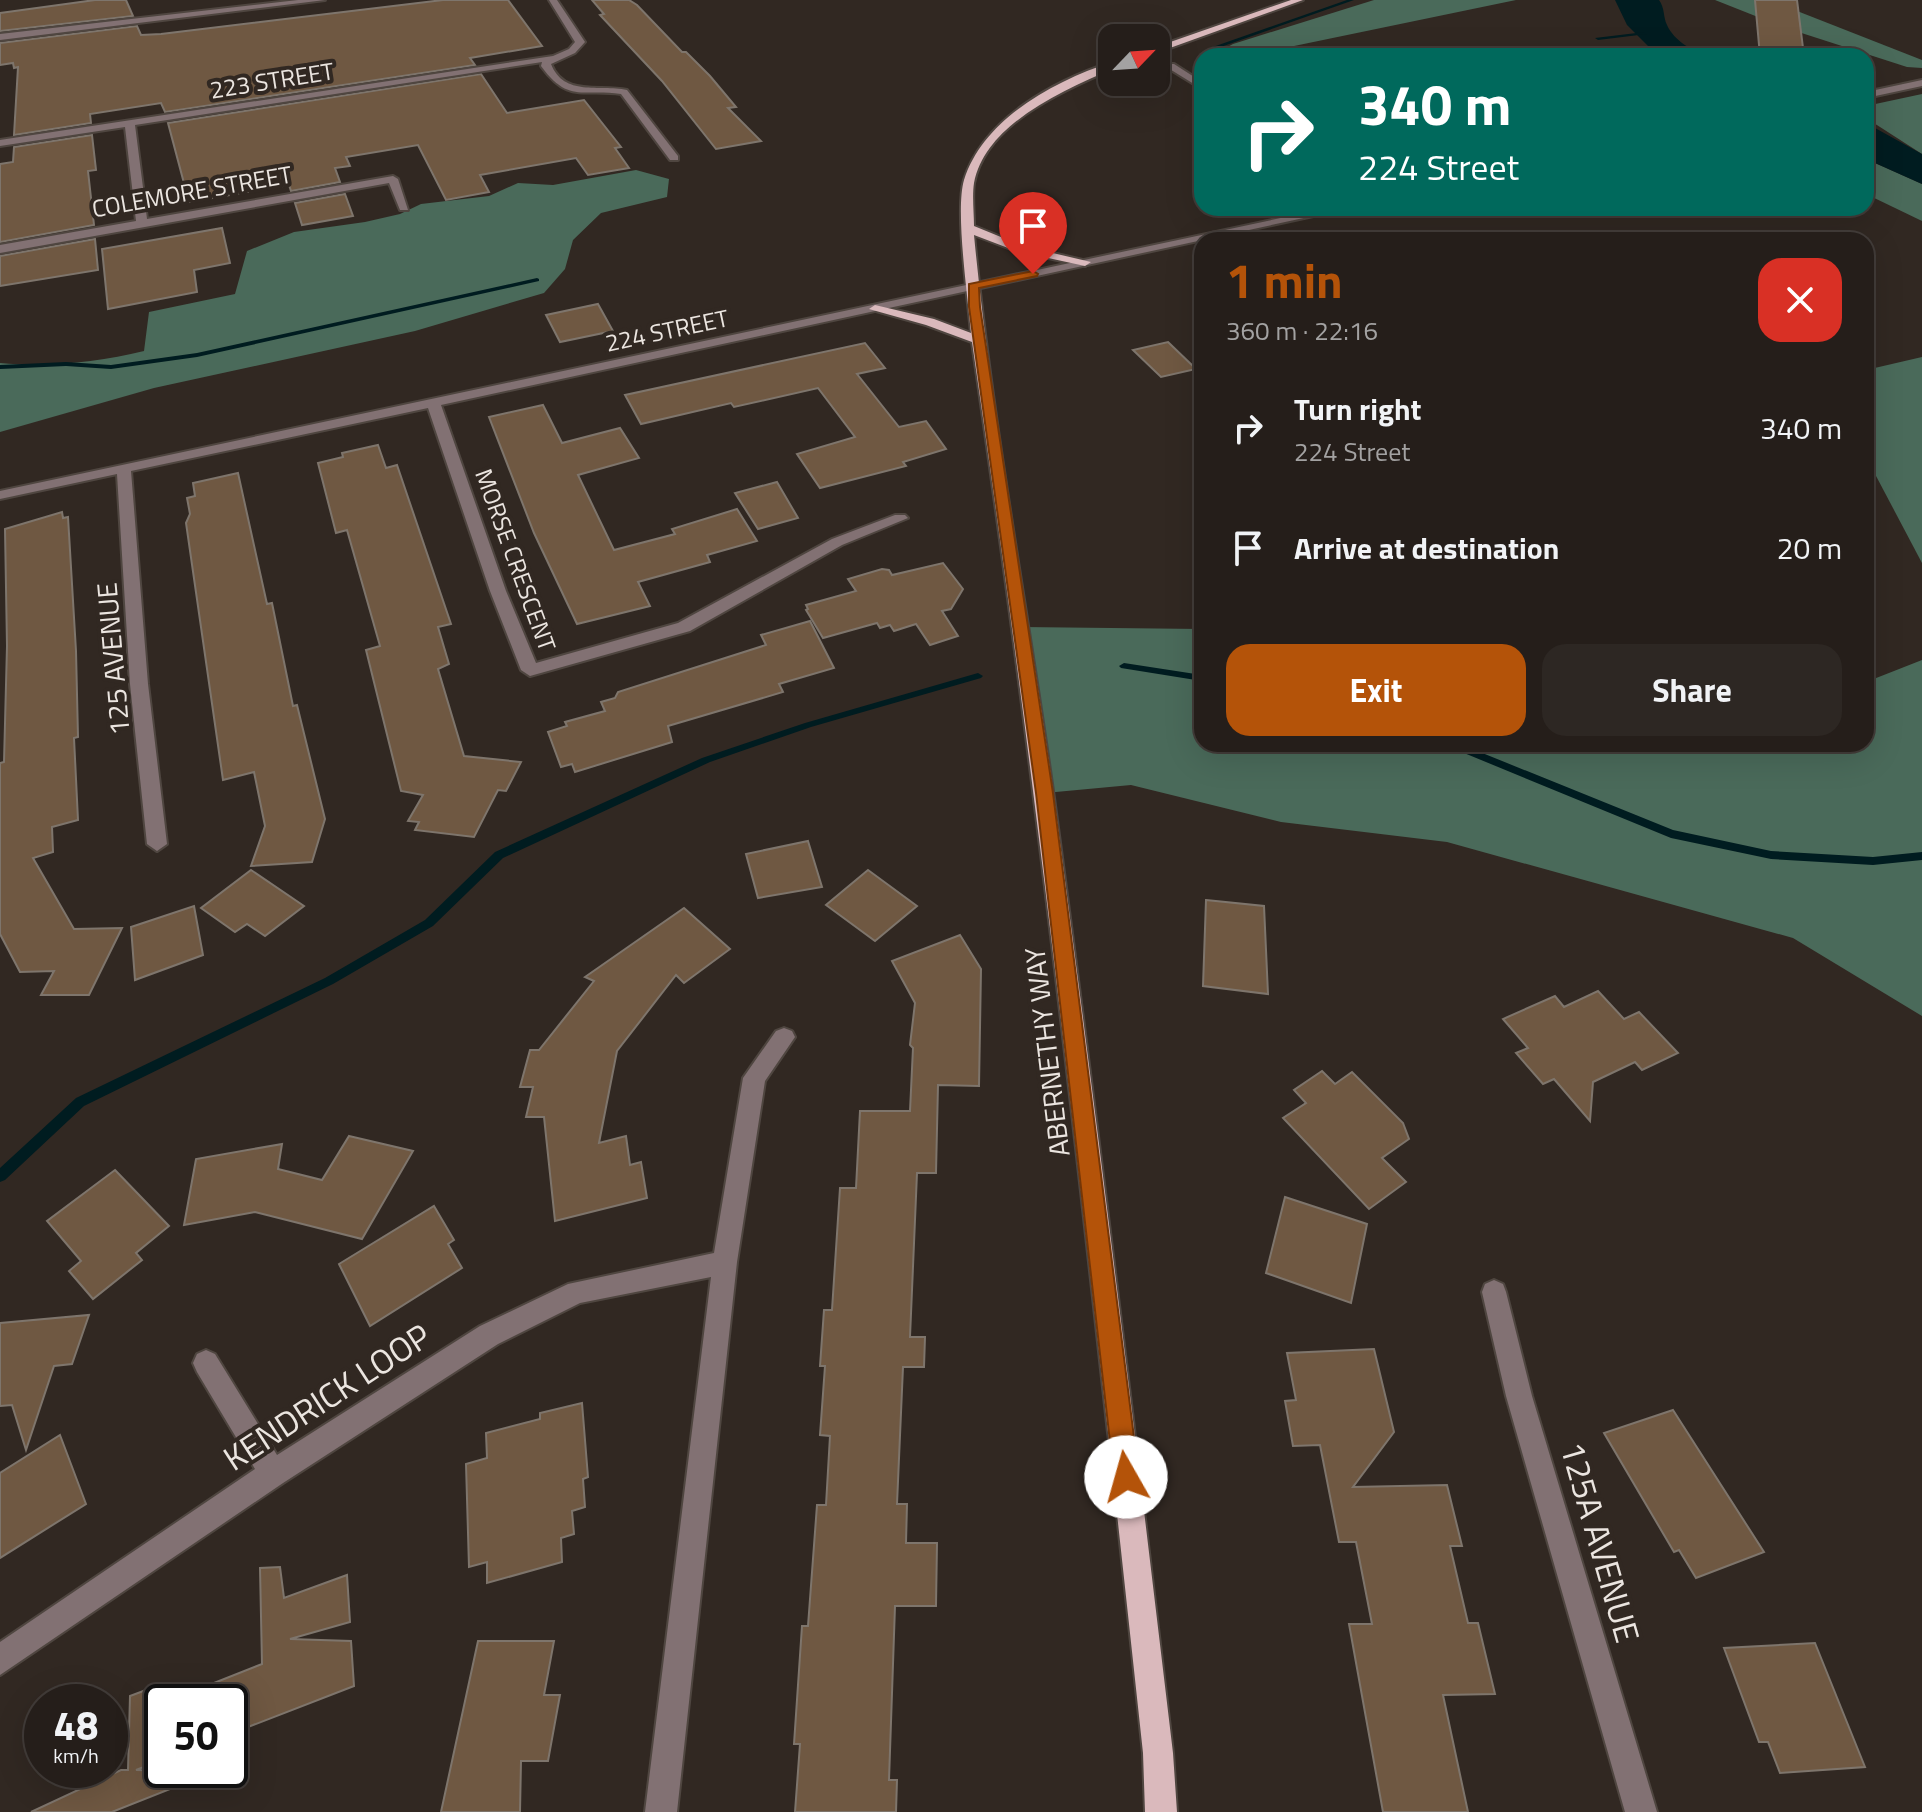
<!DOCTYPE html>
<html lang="en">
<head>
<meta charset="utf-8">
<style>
  body { margin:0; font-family:"Titillium Web",sans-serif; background:#2d2723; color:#f1f3f6; height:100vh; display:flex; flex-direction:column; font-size:30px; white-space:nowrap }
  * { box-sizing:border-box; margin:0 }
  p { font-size:26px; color:#a3a2a2 }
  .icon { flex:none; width:44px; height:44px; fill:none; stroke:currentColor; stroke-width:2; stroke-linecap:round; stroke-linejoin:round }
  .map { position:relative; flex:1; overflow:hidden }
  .details { position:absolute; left:1194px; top:232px; width:680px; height:520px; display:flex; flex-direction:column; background:#251e1a; border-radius:24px; box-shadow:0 8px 32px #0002,0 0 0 2px #423c39 }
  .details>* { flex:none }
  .guide { position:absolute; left:1194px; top:48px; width:680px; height:168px; border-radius:24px; box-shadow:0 8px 32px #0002,0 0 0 2px #423c39; background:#00695c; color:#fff; overflow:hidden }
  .needle { width:52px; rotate:65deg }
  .buttons { position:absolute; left:1098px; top:24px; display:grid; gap:16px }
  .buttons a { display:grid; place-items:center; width:72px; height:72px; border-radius:16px; background:#251e1a; box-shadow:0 8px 32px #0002,0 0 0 2px #423c39; font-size:40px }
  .speed { position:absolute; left:24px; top:1684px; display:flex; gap:16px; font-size:40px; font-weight:700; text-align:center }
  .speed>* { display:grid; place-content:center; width:104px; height:104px; border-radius:50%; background:#251e1a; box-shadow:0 8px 32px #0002,0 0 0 2px #423c39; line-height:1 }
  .speed small { font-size:20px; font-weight:400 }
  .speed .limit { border:4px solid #111; border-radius:12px; background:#fff; color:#111 }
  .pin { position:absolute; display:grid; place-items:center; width:68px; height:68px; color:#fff; margin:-82px -34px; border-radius:50% 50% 50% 0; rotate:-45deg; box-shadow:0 0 8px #0007 }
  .pin .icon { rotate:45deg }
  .me { position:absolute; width:88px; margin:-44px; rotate:353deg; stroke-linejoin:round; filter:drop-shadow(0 0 6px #0008) }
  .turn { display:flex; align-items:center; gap:28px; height:168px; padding:0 32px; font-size:36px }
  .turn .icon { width:104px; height:104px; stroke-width:2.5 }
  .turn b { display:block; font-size:56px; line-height:68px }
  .round { display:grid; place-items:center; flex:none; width:84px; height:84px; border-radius:24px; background:#2d2723 }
  .overview { display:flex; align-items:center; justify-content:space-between; height:136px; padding:0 32px }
  h1 { font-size:48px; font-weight:700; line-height:60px; color:#b45309 }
  .action { display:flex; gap:16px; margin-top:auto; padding:16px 32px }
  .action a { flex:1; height:92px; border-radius:24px; background:#b45309; color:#fff; font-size:32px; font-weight:700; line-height:92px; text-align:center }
  .action a+a { background:#2d2723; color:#f1f3f6 }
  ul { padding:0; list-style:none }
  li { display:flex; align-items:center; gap:24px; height:120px; padding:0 32px }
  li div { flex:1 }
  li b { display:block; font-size:30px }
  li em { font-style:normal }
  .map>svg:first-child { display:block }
</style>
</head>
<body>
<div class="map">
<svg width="1922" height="1812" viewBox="0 0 1922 1812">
  <rect width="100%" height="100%" fill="#312822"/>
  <g fill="#4a6a5a">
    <polygon points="1374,0 1516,0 1246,56 1211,56 1233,44"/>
    <polygon points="1715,0 1769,0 1922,60 1922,68 1907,67 1786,28"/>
    <polygon points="1922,94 1922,154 1866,118 1866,106"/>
    <polygon points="1866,159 1922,184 1922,221 1866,194"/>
    <path d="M636,170L669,179L667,197L601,213L573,240L565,269L544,293L415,331L154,388L0,432V363C48,368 98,362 144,351L149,312L235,294L247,251L294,232L365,222L400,214L421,204L489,196L518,183L553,185Z"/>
    <polygon points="1922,357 1922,563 1866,457 1866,370"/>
    <polygon points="1022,627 1202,629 1202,744 1866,744 1866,682 1922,660 1922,1016 1793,938 1447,842 1281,822 1131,785 1045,793"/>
  </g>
  <g fill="#001c20">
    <path d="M1615,0H1659C1665,8 1663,17 1667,25C1674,41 1693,51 1708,56H1658L1627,25Z"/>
    <polygon points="1866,123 1922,154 1922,184 1866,159"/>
  </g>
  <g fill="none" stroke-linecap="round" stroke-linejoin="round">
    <g fill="#001c20" fill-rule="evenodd">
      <polygon points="1347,0 1354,0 1215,49 1210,48"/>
      <polygon points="1645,32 1647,34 1598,40 1595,38"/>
      <polygon points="537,278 539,279 539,281 197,357 111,369 66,366 0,369 0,365 66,362 111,365 197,353"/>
      <polygon points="1124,663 1202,675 1202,681 1121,668 1119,666"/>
      <polygon points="978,673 983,676 981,678 811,727 710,762 503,858 433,926 333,984 84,1106 5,1180 0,1182 0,1168 76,1098 325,978 425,920 495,852 702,758 805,723"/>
      <polygon points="1445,744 1460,744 1673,830 1771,851 1873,857 1922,852 1922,860 1873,865 1771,859 1671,838 1447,746"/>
    </g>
  </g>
  <g fill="#6f5842" stroke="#7e756c" stroke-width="2">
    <polygon points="95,0 126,0 133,16 0,31 0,13"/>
    <polygon points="443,0 508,0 542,46 470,58 475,65 165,112 161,103 90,114 91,123 14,135 18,67 14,68 13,63 0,65 0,43 137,26 141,35 161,34"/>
    <polygon points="592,0 629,0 637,5 682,52 686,52 710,76 736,107 728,108 761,141 716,149 662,81 600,15 604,14"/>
    <polygon points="1755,0 1797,0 1804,56 1760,56"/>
    <polygon points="481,74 507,113 584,100 621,147 615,148 629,168 588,175 576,158 480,175 489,192 446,200 418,145 346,157 350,166 335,168 340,182 291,191 289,185 189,202 168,123"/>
    <polygon points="92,135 96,170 88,171 94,225 0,242 0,164 13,162 14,147"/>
    <polygon points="345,194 353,216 302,225 295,203"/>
    <polygon points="222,228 230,263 194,270 197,292 108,309 102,249"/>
    <polygon points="95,239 98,270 0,286 0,256"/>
    <polygon points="598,304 613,331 560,342 546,315"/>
    <polygon points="1168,342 1196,369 1161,377 1133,350"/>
    <polygon points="865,343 885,368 857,374 899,427 926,421 946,449 903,462 906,466 820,488 797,454 855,437 818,388 734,407 731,403 641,424 625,395"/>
    <polygon points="543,405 562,443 620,428 639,458 578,475 614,550 675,534 672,529 737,509 757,541 707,555 710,562 638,582 650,606 577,624 534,533 489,417"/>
    <polygon points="378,445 386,468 397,465 451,624 438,627 449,664 438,669 464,756 521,762 506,791 498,790 474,837 415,830 419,822 408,821 423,795 401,791 366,650 380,646 347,530 336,533 318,463 343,457 342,453"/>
    <polygon points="238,473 267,604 272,603 293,706 297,705 325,819 312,862 251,866 265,826 254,772 223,780 186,523 190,514 187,498 195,496 193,483"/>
    <polygon points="777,482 798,518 758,529 735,493"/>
    <polygon points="62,512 63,518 68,517 76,651 78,737 74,738 78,820 52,827 53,852 33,858 74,929 122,928 89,995 41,995 54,971 20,972 0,934 0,763 4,762 7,646 5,529"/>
    <polygon points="943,563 963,589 951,609 942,611 958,636 930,645 916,624 894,631 890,625 880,628 877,623 823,638 806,610 808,609 806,605 856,591 848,579 882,569 889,570 892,575"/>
    <polygon points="810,621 834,668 779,684 783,692 668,726 672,742 575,772 572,764 561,767 548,732 567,726 565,722 605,711 601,702 615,698 618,692 766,645 761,635"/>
    <polygon points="808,841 822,887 758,898 746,854"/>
    <polygon points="251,870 304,906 265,936 247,924 235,932 201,908"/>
    <polygon points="868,870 917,906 875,941 826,905"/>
    <polygon points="1206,900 1264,906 1268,994 1203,986"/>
    <polygon points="194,906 203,955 135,980 131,927"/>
    <polygon points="684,908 730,949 684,983 676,975 617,1051 599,1143 626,1136 630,1165 641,1162 647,1198 555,1221 544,1117 526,1117 533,1087 520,1087 530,1050 539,1050 594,981 585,977"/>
    <polygon points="960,935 981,969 979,1086 938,1085 936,1173 917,1173 910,1337 925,1337 924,1367 903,1367 897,1504 907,1504 906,1543 937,1543 936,1606 895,1606 889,1780 897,1780 896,1812 795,1812 800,1744 794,1744 802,1626 808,1626 817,1505 826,1505 830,1436 820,1435 825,1366 820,1366 824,1310 832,1310 840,1188 856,1188 860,1111 910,1111 913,1048 910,1045 915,1003 892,961"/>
    <polygon points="1598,991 1624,1019 1639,1012 1678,1053 1642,1070 1635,1062 1593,1082 1590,1121 1554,1079 1543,1084 1516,1053 1528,1048 1503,1019 1555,996 1564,1007"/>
    <polygon points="1322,1071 1335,1084 1352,1072 1403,1123 1409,1139 1382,1158 1406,1182 1369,1209 1283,1118 1306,1103 1294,1090"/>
    <polygon points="349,1136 413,1151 362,1239 255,1212 184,1225 196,1159 282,1144 278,1169 322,1180"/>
    <polygon points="115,1170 169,1226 136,1253 142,1260 93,1299 69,1271 81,1261 47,1221"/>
    <polygon points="1285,1197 1367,1224 1351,1303 1266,1273"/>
    <polygon points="434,1206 454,1240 448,1244 462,1268 370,1326 339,1264"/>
    <polygon points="89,1315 72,1364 54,1366 26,1450 12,1405 0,1406 0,1323"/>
    <polygon points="1374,1349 1394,1432 1353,1487 1447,1485 1462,1546 1450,1546 1468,1623 1478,1623 1495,1694 1443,1695 1468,1812 1383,1812 1349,1624 1372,1624 1356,1542 1339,1542 1320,1445 1293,1446 1285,1401 1296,1400 1287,1353"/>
    <polygon points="582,1403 588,1477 583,1479 585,1507 572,1511 574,1534 561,1538 562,1562 487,1583 487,1562 469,1567 466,1464 487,1458 486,1433 540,1419 540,1413"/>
    <polygon points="1673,1410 1764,1552 1696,1578 1679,1550 1674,1552 1604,1433"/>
    <polygon points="60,1435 86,1504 0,1558 0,1473"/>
    <polygon points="280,1567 284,1598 347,1575 350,1622 290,1639 351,1641 354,1686 230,1734 230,1702 171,1700 262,1664 260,1568"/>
    <polygon points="478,1641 554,1641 544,1695 560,1695 548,1761 521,1761 520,1812 441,1812"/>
    <polygon points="1815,1643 1865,1767 1780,1773 1768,1742 1759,1742 1724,1648"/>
    <polygon points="162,1684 162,1760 136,1770 213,1772 112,1812 31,1812 121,1770 128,1770 130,1696"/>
  </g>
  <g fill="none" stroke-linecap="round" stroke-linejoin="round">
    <defs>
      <g id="minor">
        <polygon points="298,0 325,0 0,40 0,34"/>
        <path d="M549,0H557L585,42L575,53L551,64C564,97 599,84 627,90L678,156V160H670L621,94C582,88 569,104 541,66L542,62L135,125L147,219L393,176L398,179L408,210H400L389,183L0,253V245L136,221L125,127L0,146V140L553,56L569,49L575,42Z"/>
        <polygon points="1168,64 1174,64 1202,82 1202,89 1168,68"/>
        <polygon points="1922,80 1922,86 1866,98 1866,92"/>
        <polygon points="1328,208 1350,208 441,405 506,591 536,663 678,623 832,539 895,515 905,515 908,518 842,545 690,631 530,676 521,670 490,591 428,408 131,471 148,684 167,844 157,851 147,844 130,684 117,474 0,499 0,491"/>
        <polygon points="784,1028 792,1031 795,1037 765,1081 737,1262 677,1812 645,1812 711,1277 580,1303 498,1344 283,1483 0,1675 0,1642 255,1469 197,1372 193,1363 197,1354 206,1350 215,1354 277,1455 480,1326 568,1284 714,1253 743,1078 776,1031"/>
        <polygon points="1494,1280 1503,1284 1506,1292 1532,1396 1657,1812 1625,1812 1506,1396 1482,1292 1485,1284"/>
      </g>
      <g id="major">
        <polygon points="1291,0 1303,0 1156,53 1156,47"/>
        <path d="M1112,62V69C1063,91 986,123 974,183C972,196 974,213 974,226L1023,246L1091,262L1085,266L1016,251L974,235C992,423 1028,611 1054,798C1097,1116 1135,1435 1173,1753L1177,1812H1145L1143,1753C1092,1282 1041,811 972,342L926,325L869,309L875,305L934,319L971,333C968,297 955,211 964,180C983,119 1054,81 1112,62Z"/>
      </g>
    </defs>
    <use href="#minor" stroke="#4f4640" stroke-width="4"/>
    <use href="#major" stroke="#4f4640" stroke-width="4"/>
    <use href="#minor" fill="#827173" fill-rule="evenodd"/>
    <use href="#major" fill="#dab9bc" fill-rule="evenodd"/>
  </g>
  <polygon fill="#b45309" stroke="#753606" stroke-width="2" points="1033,271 1038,274 1037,276 979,288 980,307 1053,793 1139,1477 1135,1486 1126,1489 1118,1486 1114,1477 1036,793 969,307 969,284"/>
  <g text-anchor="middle" stroke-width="8" stroke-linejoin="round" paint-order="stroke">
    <g font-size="24" fill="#ebe5e0" stroke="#312822">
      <text transform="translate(272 81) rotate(-9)" y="8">223 STREET</text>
      <text transform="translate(192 192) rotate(-10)" y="8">COLEMORE STREET</text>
      <text transform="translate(667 331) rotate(-12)" y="8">224 STREET</text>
      <text transform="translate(515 560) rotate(70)" y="8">MORSE CRESCENT</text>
    </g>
    <g font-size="28" fill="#ebe5e0" stroke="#312822">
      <text transform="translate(113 659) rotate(-95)" y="10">125 AVENUE</text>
      <text transform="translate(1047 1052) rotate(-97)" y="10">ABERNETHY WAY</text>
    </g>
    <g font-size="34" fill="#ebe5e0" stroke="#312822">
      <text transform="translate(327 1397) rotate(-33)" y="12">KENDRICK LOOP</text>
      <text transform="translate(1600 1542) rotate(74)" y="12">125A AVENUE</text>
    </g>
  </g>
</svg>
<div class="buttons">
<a><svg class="needle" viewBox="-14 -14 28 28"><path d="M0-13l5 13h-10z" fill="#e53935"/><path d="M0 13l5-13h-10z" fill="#a3a2a2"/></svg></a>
</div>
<div class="speed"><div>48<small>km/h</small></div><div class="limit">50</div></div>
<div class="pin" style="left:1033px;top:274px;background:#d93025"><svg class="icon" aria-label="arrive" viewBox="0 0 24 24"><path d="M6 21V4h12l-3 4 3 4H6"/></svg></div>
<svg class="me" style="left:1126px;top:1477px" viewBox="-20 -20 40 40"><circle r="19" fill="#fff"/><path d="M0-13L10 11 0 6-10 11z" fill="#b45309"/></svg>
<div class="guide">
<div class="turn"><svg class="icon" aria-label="right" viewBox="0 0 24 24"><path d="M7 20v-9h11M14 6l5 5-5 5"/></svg><div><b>340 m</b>224 Street</div></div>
</div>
<section class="details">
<div class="overview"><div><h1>1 min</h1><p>360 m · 22:16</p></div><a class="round" style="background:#d93025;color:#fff"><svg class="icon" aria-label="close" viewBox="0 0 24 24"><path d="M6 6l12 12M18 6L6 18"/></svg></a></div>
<ul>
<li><svg class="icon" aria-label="right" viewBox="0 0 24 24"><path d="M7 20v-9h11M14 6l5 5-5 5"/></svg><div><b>Turn right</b><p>224 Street</p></div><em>340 m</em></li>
<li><svg class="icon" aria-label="arrive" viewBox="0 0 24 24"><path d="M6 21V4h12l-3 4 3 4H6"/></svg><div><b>Arrive at destination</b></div><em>20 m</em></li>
</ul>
<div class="action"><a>Exit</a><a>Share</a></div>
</section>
</div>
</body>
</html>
